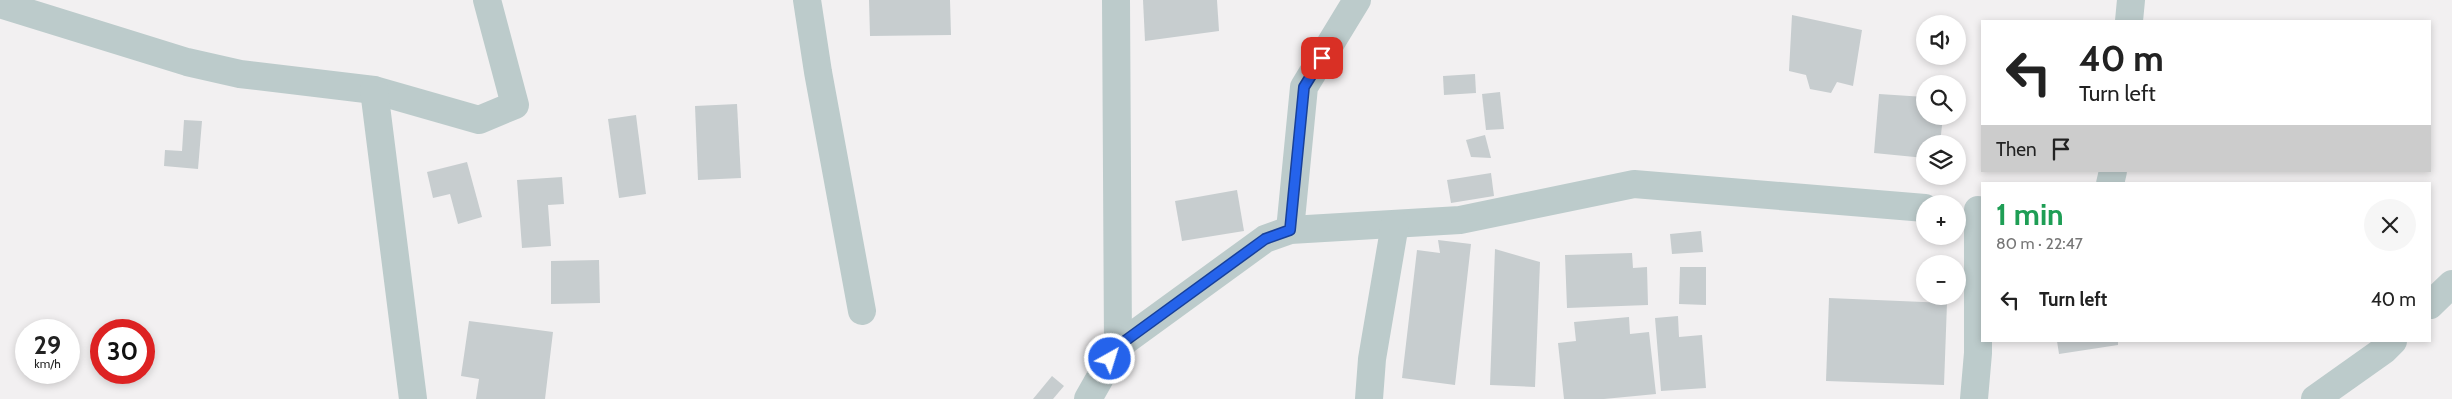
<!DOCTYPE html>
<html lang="en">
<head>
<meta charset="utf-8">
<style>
  body { margin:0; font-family:Cabin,sans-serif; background:#f6f6f6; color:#222; height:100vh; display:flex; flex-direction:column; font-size:19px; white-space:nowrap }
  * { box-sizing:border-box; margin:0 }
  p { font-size:16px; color:#767676 }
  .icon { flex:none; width:28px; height:28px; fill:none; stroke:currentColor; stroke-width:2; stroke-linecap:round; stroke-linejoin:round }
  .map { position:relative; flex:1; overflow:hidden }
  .sheet { position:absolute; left:1981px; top:182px; width:450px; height:160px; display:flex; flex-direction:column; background:#fff; border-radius:0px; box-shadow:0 2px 8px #0003 }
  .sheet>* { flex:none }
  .banner { position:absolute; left:1981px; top:20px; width:450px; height:152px; border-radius:0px; box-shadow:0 2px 8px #0003; background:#fff; color:#222; overflow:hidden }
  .fabs { position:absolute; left:1916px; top:15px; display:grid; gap:10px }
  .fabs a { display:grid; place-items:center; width:50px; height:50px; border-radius:50%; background:#fff; box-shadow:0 2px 8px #0003; font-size:25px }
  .speed { position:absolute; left:15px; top:319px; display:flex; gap:10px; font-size:25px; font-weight:700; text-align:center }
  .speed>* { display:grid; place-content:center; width:65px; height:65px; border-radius:50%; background:#fff; box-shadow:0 2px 8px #0003; line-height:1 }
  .speed small { font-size:12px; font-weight:400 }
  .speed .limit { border:8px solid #d22; background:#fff; color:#111 }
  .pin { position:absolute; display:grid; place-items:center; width:42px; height:42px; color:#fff; margin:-21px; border-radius:10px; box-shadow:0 2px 8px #0006 }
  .me { position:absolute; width:55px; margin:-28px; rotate:39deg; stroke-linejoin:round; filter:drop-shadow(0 0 4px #0008) }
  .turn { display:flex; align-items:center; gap:18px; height:105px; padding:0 15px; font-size:22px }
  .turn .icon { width:65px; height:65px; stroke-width:2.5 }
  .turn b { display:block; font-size:35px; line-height:42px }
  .then { display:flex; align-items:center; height:48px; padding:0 15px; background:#0003; gap:10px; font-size:19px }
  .round { display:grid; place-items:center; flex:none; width:52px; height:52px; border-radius:26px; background:#f6f6f6 }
  .head { display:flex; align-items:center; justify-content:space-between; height:85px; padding:0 15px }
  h1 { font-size:30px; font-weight:700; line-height:38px; color:#1e9e55 }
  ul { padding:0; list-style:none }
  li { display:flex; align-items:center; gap:15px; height:65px; padding:0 15px }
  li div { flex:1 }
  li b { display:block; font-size:19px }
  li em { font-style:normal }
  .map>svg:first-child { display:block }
</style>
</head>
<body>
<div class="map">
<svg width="2452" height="399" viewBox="0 0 2452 399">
  <rect width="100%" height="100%" fill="#f2f0f1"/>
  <g fill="#c7cdcf">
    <polygon points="869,0 950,0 951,35 870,36"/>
    <polygon points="1143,0 1217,0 1219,31 1145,41"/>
    <polygon points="1792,15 1862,30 1853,86 1837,82 1831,93 1810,89 1806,75 1789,71"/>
    <polygon points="1475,74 1476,93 1444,95 1443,76"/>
    <polygon points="1500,92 1504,129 1486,130 1482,94"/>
    <polygon points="1879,94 1925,97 1925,116 1943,116 1940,144 1925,144 1925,158 1874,153"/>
    <polygon points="737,104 741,178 698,180 695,106"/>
    <polygon points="636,115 646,194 619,198 608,119"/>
    <polygon points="184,120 202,121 198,169 164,166 165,150 182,151"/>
    <polygon points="1485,135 1491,158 1471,157 1466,140"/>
    <polygon points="467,162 482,217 458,224 450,194 433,198 427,172"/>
    <polygon points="1491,173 1494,196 1451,203 1447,180"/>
    <polygon points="562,177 564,204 548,205 551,246 522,248 517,180"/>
    <polygon points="1237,190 1244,231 1182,241 1175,201"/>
    <polygon points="1701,231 1703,252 1672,254 1670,234"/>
    <polygon points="1438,240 1471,244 1455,385 1402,378 1417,250 1440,253"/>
    <polygon points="1495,249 1540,262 1535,387 1490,385"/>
    <polygon points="1632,253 1633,268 1647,267 1648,305 1567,308 1565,255"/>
    <polygon points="599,260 600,303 551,304 551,261"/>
    <polygon points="1680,267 1706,267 1706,305 1679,304"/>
    <polygon points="1829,298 1947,303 1944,385 1826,381"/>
    <polygon points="1678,316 1679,337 1702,335 1706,388 1661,391 1655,318"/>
    <polygon points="1629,317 1630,334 1649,332 1656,394 1604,399 1564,399 1558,343 1576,341 1574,322"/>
    <polygon points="469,321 553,332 545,399 476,399 479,379 461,376"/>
    <polygon points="2057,341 2118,341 2118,345 2059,354"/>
    <polygon points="1052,376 1064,386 1053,399 1033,399"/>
  </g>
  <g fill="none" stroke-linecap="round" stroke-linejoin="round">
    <g stroke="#bccbcb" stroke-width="28">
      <polyline points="807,0 818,72 862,311"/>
      <polyline points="1116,0 1118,346"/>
      <polyline points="0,4 187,62 240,74 374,90 479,120 515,105 487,0"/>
      <polyline points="2129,21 2131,0"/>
      <polyline points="374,90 413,399"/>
      <polyline points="2110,184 2113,171"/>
      <polyline points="1290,230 1304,87 1357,0"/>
      <polyline points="2430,305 2452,284"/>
      <polyline points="1088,399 1118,346 1265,239 1290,230 1460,220 1634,184 1925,208"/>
      <polyline points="1369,399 1372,359 1395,224"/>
      <polyline points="1974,399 1978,353 1978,210"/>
      <polyline points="2315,399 2384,350 2393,341"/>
    </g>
  </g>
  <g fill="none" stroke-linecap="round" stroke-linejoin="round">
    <defs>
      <polyline id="route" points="1110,359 1118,346 1265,239 1290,230 1304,87 1322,58"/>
    </defs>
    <use href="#route" stroke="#184099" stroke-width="12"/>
    <use href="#route" stroke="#2563eb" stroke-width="9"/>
  </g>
</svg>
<div class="fabs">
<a><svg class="icon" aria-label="sound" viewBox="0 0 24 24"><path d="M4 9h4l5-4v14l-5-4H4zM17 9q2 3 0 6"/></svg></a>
<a><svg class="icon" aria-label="search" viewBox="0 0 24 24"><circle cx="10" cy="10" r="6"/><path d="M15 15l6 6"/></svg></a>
<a><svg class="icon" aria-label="layers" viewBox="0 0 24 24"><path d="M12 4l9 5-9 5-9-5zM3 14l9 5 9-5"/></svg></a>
<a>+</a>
<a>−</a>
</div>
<div class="speed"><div>29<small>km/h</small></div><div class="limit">30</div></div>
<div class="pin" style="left:1322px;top:58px;background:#d93025"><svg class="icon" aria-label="arrive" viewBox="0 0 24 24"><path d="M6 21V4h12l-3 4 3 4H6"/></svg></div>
<svg class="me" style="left:1110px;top:359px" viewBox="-20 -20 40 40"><circle r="17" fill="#2563eb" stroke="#fff" stroke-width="3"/><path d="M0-11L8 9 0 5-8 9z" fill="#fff"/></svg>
<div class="banner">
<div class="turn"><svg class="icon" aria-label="left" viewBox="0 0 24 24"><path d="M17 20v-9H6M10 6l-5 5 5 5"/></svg><div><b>40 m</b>Turn left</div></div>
<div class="then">Then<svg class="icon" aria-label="arrive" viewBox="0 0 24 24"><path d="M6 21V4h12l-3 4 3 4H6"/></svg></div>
</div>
<section class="sheet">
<div class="head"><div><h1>1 min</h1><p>80 m · 22:47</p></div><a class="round"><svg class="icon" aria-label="close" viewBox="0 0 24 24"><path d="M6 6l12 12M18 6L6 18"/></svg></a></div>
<ul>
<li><svg class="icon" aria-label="left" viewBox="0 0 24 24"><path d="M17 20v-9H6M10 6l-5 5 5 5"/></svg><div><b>Turn left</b></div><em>40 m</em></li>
</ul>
</section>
</div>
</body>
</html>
